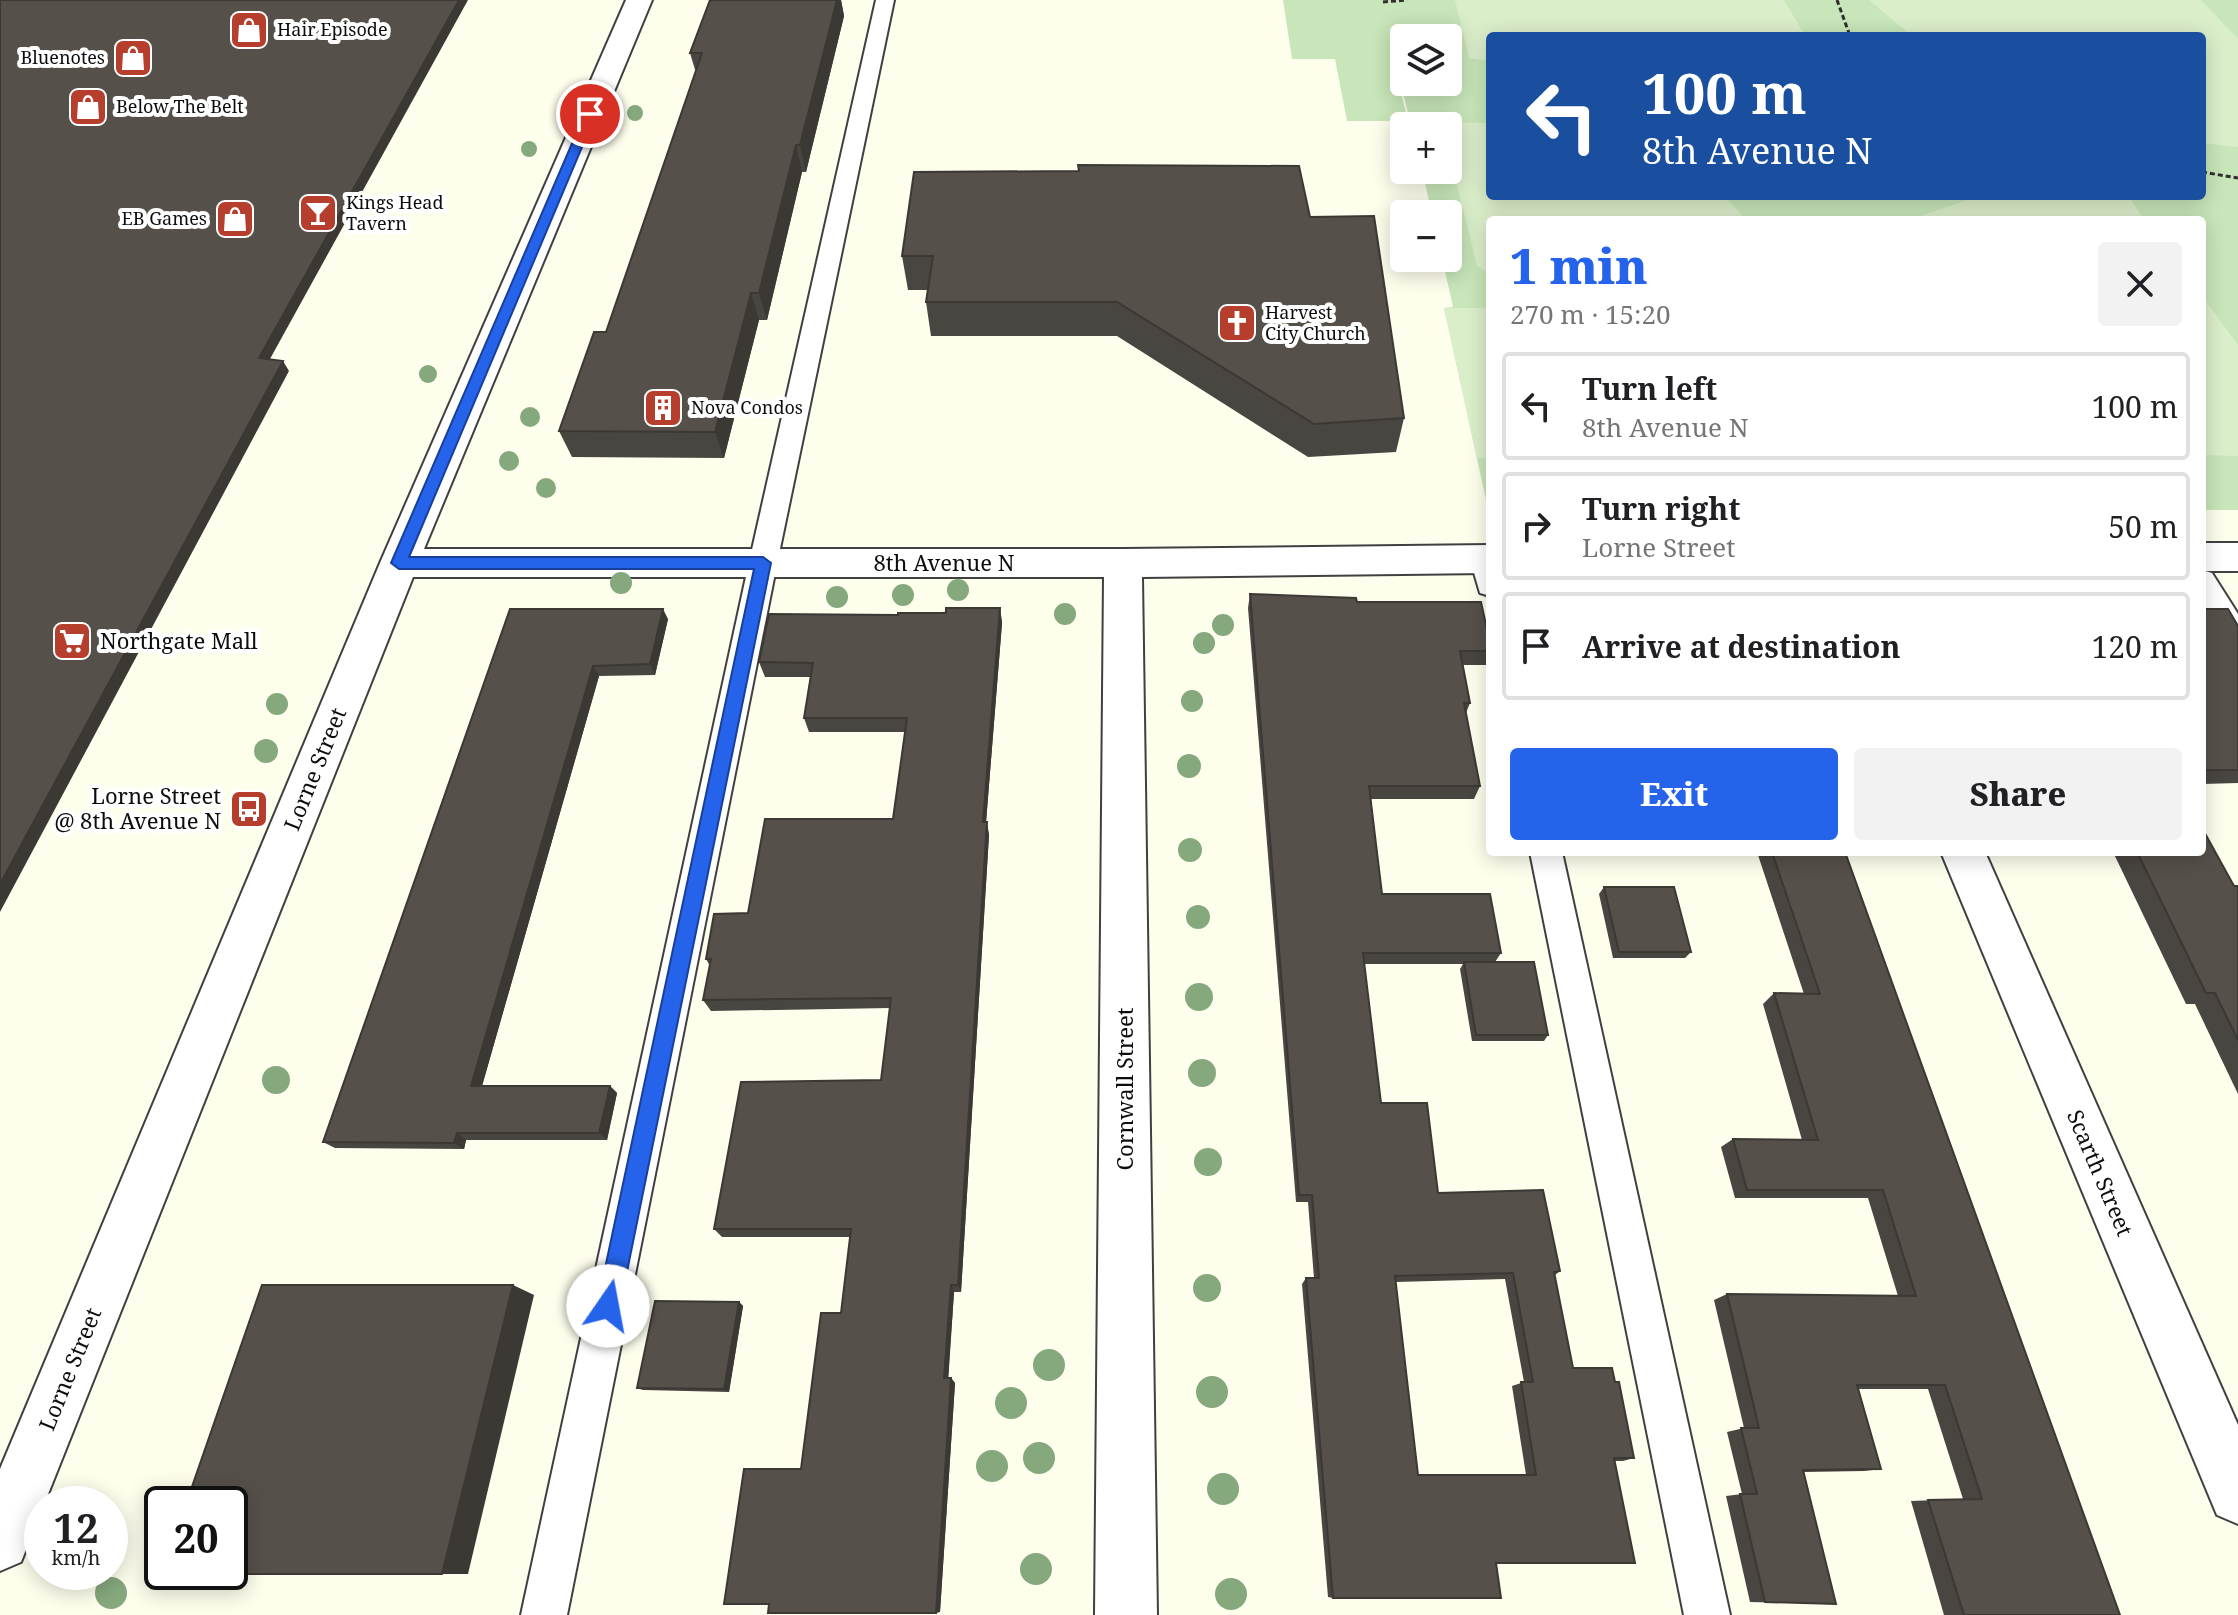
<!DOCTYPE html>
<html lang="en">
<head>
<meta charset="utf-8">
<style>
  body { margin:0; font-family:"Noto Serif",serif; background:#f2f2f2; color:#202124; height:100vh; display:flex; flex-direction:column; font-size:30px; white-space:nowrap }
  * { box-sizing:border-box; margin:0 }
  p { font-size:26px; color:#757577 }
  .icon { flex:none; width:44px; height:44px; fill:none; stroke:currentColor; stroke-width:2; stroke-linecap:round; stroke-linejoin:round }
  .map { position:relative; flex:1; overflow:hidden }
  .drawer { position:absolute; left:1486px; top:216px; width:720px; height:640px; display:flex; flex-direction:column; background:#fff; border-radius:8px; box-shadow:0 4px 20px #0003 }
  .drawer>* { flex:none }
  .banner { position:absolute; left:1486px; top:32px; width:720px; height:168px; border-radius:8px; box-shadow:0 4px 20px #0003; background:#1a4fa0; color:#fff; overflow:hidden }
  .tools { position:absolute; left:1390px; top:24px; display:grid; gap:16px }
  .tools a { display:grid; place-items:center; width:72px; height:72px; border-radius:8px; background:#fff; box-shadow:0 4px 20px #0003; font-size:40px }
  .speed { position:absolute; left:24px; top:1486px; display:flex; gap:16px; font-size:40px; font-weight:700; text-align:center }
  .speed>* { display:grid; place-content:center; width:104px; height:104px; border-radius:50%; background:#fff; box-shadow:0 4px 20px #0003; line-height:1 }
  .speed small { font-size:20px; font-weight:400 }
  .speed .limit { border:4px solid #111; border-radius:12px; background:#fff; color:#111 }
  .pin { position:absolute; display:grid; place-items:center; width:68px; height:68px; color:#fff; margin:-34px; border:4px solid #fff; border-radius:50%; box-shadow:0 2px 8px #0007 }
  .me { position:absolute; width:88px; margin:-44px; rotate:12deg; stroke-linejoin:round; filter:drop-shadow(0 0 6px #0008) }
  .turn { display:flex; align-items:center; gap:28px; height:168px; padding:0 24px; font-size:36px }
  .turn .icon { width:104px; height:104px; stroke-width:2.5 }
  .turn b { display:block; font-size:56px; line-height:68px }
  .round { display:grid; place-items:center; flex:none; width:84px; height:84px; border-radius:8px; background:#f2f2f2 }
  .overview { display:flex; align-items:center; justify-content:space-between; height:136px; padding:0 24px }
  h1 { font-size:48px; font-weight:800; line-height:60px; color:#2563eb }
  .button { display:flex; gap:16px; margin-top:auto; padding:16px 24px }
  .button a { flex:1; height:92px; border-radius:8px; background:#2563eb; color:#fff; font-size:32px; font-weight:800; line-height:92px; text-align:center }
  .button a+a { background:#f2f2f2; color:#202124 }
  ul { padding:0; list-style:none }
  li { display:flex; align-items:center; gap:24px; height:108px; margin:0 16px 12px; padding:0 8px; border:4px solid #e0e0e0; border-radius:8px }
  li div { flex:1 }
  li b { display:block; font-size:30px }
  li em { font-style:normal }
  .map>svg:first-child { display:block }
</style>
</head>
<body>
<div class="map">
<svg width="2238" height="1615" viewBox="0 0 2238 1615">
  <rect width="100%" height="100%" fill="#fefeed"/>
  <path fill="#c8e6b9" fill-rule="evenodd" d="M1283,0H2238V510H2202V220H1490L1488,509L1444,308L1453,307L1442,258H1448V214H1432L1422,170H1448V126H1411L1395,59L1393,60L1408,121H1347L1335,59H1292ZM1490,36H2202V196H1490ZM1404,38H1448V82H1404Z"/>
  <g fill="#dbeeca">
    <polygon points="1455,0 1784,0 1805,36 1490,36 1490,61 1469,58"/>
    <polygon points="1869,0 2201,0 2238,39 2238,147 2202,143 2202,36 1912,36"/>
    <polygon points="1442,122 1490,123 1490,196 1724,196 1747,220 1490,220 1490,274 1477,266 1448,148 1448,126 1443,126"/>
    <polygon points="1979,196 2128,196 2145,220 1909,220"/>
    <polygon points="2202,296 2238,345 2238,456 2202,455"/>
    <polygon points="1444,308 1490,308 1490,458 1477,458"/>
  </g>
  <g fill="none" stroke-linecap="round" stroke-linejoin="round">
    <defs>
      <g id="lane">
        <polygon points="876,0 894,0 777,563 567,1615 521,1615 749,563"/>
        <polygon points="1484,549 1490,550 1490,596 1480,593 1470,559 1474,552"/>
        <polygon points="2202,570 2212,573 2238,614 2238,649 2228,646 2202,605"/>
        <polygon points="1530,852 1562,852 1730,1615 1684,1615"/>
      </g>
      <g id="street">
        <polygon points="626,0 652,0 424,549 1123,549 1490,545 1490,573 1142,577 1157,1615 1095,1615 1104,577 413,577 21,1562 0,1571 0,1469 380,563"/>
        <rect x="2202" y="543" width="36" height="28"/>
        <polygon points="1941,852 1985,852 2238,1425 2238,1524 2217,1515"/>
      </g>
    </defs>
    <use href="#lane" stroke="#404040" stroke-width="4"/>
    <use href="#street" stroke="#404040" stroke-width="4"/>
    <g stroke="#2f2f2f" stroke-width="3" stroke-dasharray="5 3" stroke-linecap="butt">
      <polyline points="1837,0 1850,36"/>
      <polyline points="1383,2 1407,0"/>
      <polyline points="2202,172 2238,178"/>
    </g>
    <use href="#lane" fill="#fff" fill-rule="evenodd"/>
    <use href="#street" fill="#fff" fill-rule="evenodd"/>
  </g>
  <g fill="#85a87d">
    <circle cx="635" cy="113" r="8"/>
    <circle cx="529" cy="149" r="8"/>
    <circle cx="428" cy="374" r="9"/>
    <circle cx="530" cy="417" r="10"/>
    <circle cx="509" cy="461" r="10"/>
    <circle cx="546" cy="488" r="10"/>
    <circle cx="621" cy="583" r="11"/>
    <circle cx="958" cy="590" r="11"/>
    <circle cx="903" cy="595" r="11"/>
    <circle cx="837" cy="597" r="11"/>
    <circle cx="1065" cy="614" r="11"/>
    <circle cx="1223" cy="625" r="11"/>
    <circle cx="1204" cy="643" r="11"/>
    <circle cx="1192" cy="701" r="11"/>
    <circle cx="277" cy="704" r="11"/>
    <circle cx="266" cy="751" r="12"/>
    <circle cx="1189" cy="766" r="12"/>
    <circle cx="1190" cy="850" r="12"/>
    <circle cx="1198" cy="917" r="12"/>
    <circle cx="1199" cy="997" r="14"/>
    <circle cx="1202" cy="1073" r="14"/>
    <circle cx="276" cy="1080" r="14"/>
    <circle cx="1208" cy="1162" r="14"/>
    <circle cx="1207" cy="1288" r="14"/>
    <circle cx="1049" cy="1365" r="16"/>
    <circle cx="1212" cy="1392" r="16"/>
    <circle cx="1011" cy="1403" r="16"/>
    <circle cx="1039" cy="1458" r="16"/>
    <circle cx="992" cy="1466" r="16"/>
    <circle cx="1223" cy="1489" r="16"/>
    <circle cx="1036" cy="1569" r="16"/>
    <circle cx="111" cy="1593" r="16"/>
    <circle cx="1231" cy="1594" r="16"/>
  </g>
  <g fill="#494540" fill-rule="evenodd">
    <polygon points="841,0 844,16 806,172 802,172 767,320 759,320 724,458 572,457 559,431 606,332 696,73 690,53"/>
    <polygon points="1310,217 1404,418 1396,452 1308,457 1117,336 931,336 926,302 928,290 908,290 902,256"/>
    <path d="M1250,594L1357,602L1490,643V655L1486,665H1463L1470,703L1466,713L1480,786L1474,799H1371L1382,894L1501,953L1495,962L1548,1035L1544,1041H1472L1460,969L1463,964H1364L1381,1103L1438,1193L1560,1271L1555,1275L1573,1368L1615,1382L1634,1458L1623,1461H1614L1496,1564L1333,1598L1328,1597L1302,1284L1306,1278H1314L1308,1202H1296L1248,608ZM1505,1279L1524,1382L1512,1386L1526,1475H1418L1396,1282Z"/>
    <polygon points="1000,608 1002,623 986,822 989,835 961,1292 954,1292 948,1378 951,1378 955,1383 940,1612 801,1469 841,1313 850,1237 722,1237 714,1229 881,1080 890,1008 711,1011 703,1000 710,966 706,959 748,913 893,819 905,732 809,732 804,718 810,677 765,677 759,662 898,615"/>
    <polygon points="510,609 668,619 655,675 599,676 482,1086 610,1086 617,1093 607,1140 466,1140 464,1149 335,1148 323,1142"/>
    <polygon points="2202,609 2238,626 2238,783 2202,784"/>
    <polygon points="1757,852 1845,852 2120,1615 1944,1615 1911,1501 1963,1499 1928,1389 1858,1389 1881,1469 1864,1471 1804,1472 1836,1604 1750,1602 1726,1496 1742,1494 1727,1432 1744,1428 1714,1300 1727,1294 1898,1296 1868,1198 1735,1198 1721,1147 1733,1139 1802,1140 1763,1004 1774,993 1804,994"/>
    <polygon points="2113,852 2202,852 2234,886 2238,886 2238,1094 2195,1004 2186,1004"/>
    <polygon points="1604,887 1691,952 1685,958 1613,958 1599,894"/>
    <polygon points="739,1302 743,1306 729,1392 643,1390 637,1388"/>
  </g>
  <g fill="#3c3834">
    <polygon points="459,0 468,0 265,368 259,358"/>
    <polygon points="834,0 841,0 844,16 806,172 800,145"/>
    <polygon points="796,145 802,172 767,320 759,293"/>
    <polygon points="751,293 759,320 724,458 715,432"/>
    <polygon points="283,361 289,371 0,912 0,884"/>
    <polygon points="1000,608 1002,623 985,835 983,822"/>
    <polygon points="663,609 668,619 655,675 650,664"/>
    <polygon points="593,666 599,676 480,1093 471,1086"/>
    <polygon points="987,822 989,835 961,1292 958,1285"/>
    <polygon points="610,1086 617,1093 607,1140 599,1133"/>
    <polygon points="457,1133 466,1140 464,1149 454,1143"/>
    <polygon points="513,1285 534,1295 468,1574 442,1574"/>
    <polygon points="951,1285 954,1292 948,1383 944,1378"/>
    <polygon points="739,1302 743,1306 729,1392 724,1389"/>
    <polygon points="951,1378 955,1383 940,1612 936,1613"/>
  </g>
  <g fill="#55504a" stroke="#3c3834" stroke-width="2" fill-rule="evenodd">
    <polygon points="0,0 459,0 259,358 283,361 0,884"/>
    <polygon points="710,0 837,0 800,145 796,145 759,293 751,293 715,432 559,431 594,332 606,332 702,53 690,53"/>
    <polygon points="1078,165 1299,166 1310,217 1374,216 1404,418 1314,424 1117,302 926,302 933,256 902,256 914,172 1079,171"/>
    <path d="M1250,594L1356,598L1357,602H1481L1490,643V651H1460L1470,703H1464L1480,786H1369L1382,894H1490L1501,953H1363L1381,1103H1427L1438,1193L1543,1190L1560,1271L1554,1272L1573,1368H1612L1615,1382H1619L1634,1458H1614L1635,1563H1496L1501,1598H1333L1306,1278H1319L1312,1195H1299ZM1513,1273L1533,1382H1521L1536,1475H1418L1395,1276Z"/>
    <polygon points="946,608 1000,608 983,822 987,822 958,1285 951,1285 944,1378 951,1378 936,1613 768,1613 769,1604 724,1604 744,1469 801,1469 821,1313 841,1313 851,1229 714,1229 741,1082 881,1080 891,998 703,1000 711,959 706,959 714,914 748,913 765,819 893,819 907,718 804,718 813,663 759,662 769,614 898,615 898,613 946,613"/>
    <polygon points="510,609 663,609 650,664 593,666 471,1086 610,1086 599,1133 457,1133 454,1143 323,1142"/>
    <polygon points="2202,609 2228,609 2238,626 2238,770 2202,770"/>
    <polygon points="2202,828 2234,886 2238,886 2238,1040 2215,993 2206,993 2137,852 2202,852"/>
    <polygon points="1772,852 1845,852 2120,1615 1964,1615 1928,1500 1982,1499 1945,1385 1857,1385 1881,1469 1803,1470 1836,1604 1765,1602 1740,1494 1757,1494 1741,1428 1759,1428 1727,1294 1916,1296 1883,1190 1747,1190 1733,1139 1818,1140 1774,993 1820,994"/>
    <polygon points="1604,887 1674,887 1691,952 1619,952"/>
    <polygon points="1464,962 1534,962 1548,1035 1476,1035"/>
    <polygon points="262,1285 513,1285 442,1574 161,1574 162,1572 230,1572 230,1504 186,1504"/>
    <polygon points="655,1301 739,1302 724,1389 637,1388"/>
  </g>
  <polygon fill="#2563eb" stroke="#184099" stroke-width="2" points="586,111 596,114 409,557 763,557 771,563 620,1306 616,1314 608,1317 600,1314 597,1306 754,569 399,569 391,563"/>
  <defs>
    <symbol id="shop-square" viewBox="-11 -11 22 22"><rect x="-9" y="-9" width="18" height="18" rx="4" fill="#b53e2c" stroke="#fff"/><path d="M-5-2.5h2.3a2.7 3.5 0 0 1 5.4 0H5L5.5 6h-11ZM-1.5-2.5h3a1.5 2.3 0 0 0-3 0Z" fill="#fff"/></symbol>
    <symbol id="bar-square" viewBox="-11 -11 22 22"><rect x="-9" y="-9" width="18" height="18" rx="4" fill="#b53e2c" stroke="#fff"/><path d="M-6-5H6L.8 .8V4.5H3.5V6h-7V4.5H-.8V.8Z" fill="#fff"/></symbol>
    <symbol id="church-square" viewBox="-11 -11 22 22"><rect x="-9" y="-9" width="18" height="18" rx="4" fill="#b53e2c" stroke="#fff"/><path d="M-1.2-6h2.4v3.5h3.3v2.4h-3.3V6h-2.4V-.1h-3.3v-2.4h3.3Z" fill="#fff"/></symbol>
    <symbol id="building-square" viewBox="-11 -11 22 22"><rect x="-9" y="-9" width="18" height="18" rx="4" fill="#b53e2c" stroke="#fff"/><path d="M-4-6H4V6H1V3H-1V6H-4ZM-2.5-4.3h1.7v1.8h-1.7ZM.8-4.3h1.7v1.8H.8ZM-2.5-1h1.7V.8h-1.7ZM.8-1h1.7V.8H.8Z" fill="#fff"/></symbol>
    <symbol id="supermarket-square" viewBox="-11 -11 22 22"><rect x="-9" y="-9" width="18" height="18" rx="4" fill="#b53e2c" stroke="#fff"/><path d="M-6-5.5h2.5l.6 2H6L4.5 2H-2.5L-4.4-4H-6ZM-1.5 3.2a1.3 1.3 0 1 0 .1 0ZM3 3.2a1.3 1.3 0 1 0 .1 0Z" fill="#fff"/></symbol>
    <symbol id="bus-square" viewBox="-11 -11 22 22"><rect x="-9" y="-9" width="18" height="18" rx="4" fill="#b53e2c" stroke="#fff"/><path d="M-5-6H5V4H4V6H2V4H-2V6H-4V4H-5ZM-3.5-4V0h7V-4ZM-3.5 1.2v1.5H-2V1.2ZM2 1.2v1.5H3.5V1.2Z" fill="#fff"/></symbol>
  </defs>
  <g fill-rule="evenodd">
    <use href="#shop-square" x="227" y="8" width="44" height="44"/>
    <use href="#shop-square" x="111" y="36" width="44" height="44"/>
    <use href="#shop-square" x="66" y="85" width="44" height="44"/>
    <use href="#bar-square" x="296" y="191" width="44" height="44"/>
    <use href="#shop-square" x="213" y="197" width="44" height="44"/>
    <use href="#church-square" x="1215" y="301" width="44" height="44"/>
    <use href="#building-square" x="641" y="386" width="44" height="44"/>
    <use href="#supermarket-square" x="50" y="619" width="44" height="44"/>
    <use href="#bus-square" x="227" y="787" width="44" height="44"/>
  </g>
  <g text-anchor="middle" stroke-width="8" stroke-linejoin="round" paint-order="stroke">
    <g font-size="18" fill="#0d0d0d" stroke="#fff" text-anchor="start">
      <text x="277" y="36">Hair Episode</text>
      <text x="105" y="64" text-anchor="end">Bluenotes</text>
      <text x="116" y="113">Below The Belt</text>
      <text x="346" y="209">Kings Head<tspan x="346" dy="21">Tavern</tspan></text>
      <text x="207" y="225" text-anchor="end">EB Games</text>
      <text x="1265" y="319">Harvest<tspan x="1265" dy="21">City Church</tspan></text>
      <text x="691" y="414">Nova Condos</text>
    </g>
    <g font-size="22" fill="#0d0d0d" stroke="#fff">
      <text x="944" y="571">8th Avenue N</text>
      <text transform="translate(315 769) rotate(-68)" y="8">Lorne Street</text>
      <text transform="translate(1125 1089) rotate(-90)" y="8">Cornwall Street</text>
      <text transform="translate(2100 1173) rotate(67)" y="8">Scarth Street</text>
      <text transform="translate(70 1369) rotate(-68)" y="8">Lorne Street</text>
    </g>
    <g font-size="22" fill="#0d0d0d" stroke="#fff" text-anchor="start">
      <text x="100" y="649">Northgate Mall</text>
      <text x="221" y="804" text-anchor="end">Lorne Street<tspan x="221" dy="25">@ 8th Avenue N</tspan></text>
    </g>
  </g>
</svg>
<div class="tools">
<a><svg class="icon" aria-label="layers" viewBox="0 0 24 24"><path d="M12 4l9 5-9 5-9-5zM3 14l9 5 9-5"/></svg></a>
<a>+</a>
<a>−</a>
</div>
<div class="speed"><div>12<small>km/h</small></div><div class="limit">20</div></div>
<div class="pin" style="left:590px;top:114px;background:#d93025"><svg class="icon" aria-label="arrive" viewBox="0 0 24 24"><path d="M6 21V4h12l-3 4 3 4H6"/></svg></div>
<svg class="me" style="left:608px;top:1306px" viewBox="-20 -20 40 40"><circle r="19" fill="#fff"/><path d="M0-13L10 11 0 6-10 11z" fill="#2563eb"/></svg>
<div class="banner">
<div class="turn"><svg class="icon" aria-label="left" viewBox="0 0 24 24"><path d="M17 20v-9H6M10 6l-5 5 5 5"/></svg><div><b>100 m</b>8th Avenue N</div></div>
</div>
<section class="drawer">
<div class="overview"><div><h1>1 min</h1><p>270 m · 15:20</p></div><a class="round"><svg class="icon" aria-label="close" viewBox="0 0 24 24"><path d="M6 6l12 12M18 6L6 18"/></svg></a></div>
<ul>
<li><svg class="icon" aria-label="left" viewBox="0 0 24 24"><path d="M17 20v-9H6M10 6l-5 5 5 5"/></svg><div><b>Turn left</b><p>8th Avenue N</p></div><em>100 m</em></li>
<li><svg class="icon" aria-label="right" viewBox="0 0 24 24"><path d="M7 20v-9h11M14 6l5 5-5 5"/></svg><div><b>Turn right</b><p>Lorne Street</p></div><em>50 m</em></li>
<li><svg class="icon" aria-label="arrive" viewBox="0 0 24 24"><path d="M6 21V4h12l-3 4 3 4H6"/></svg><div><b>Arrive at destination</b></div><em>120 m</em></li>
</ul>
<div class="button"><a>Exit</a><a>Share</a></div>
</section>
</div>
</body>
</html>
